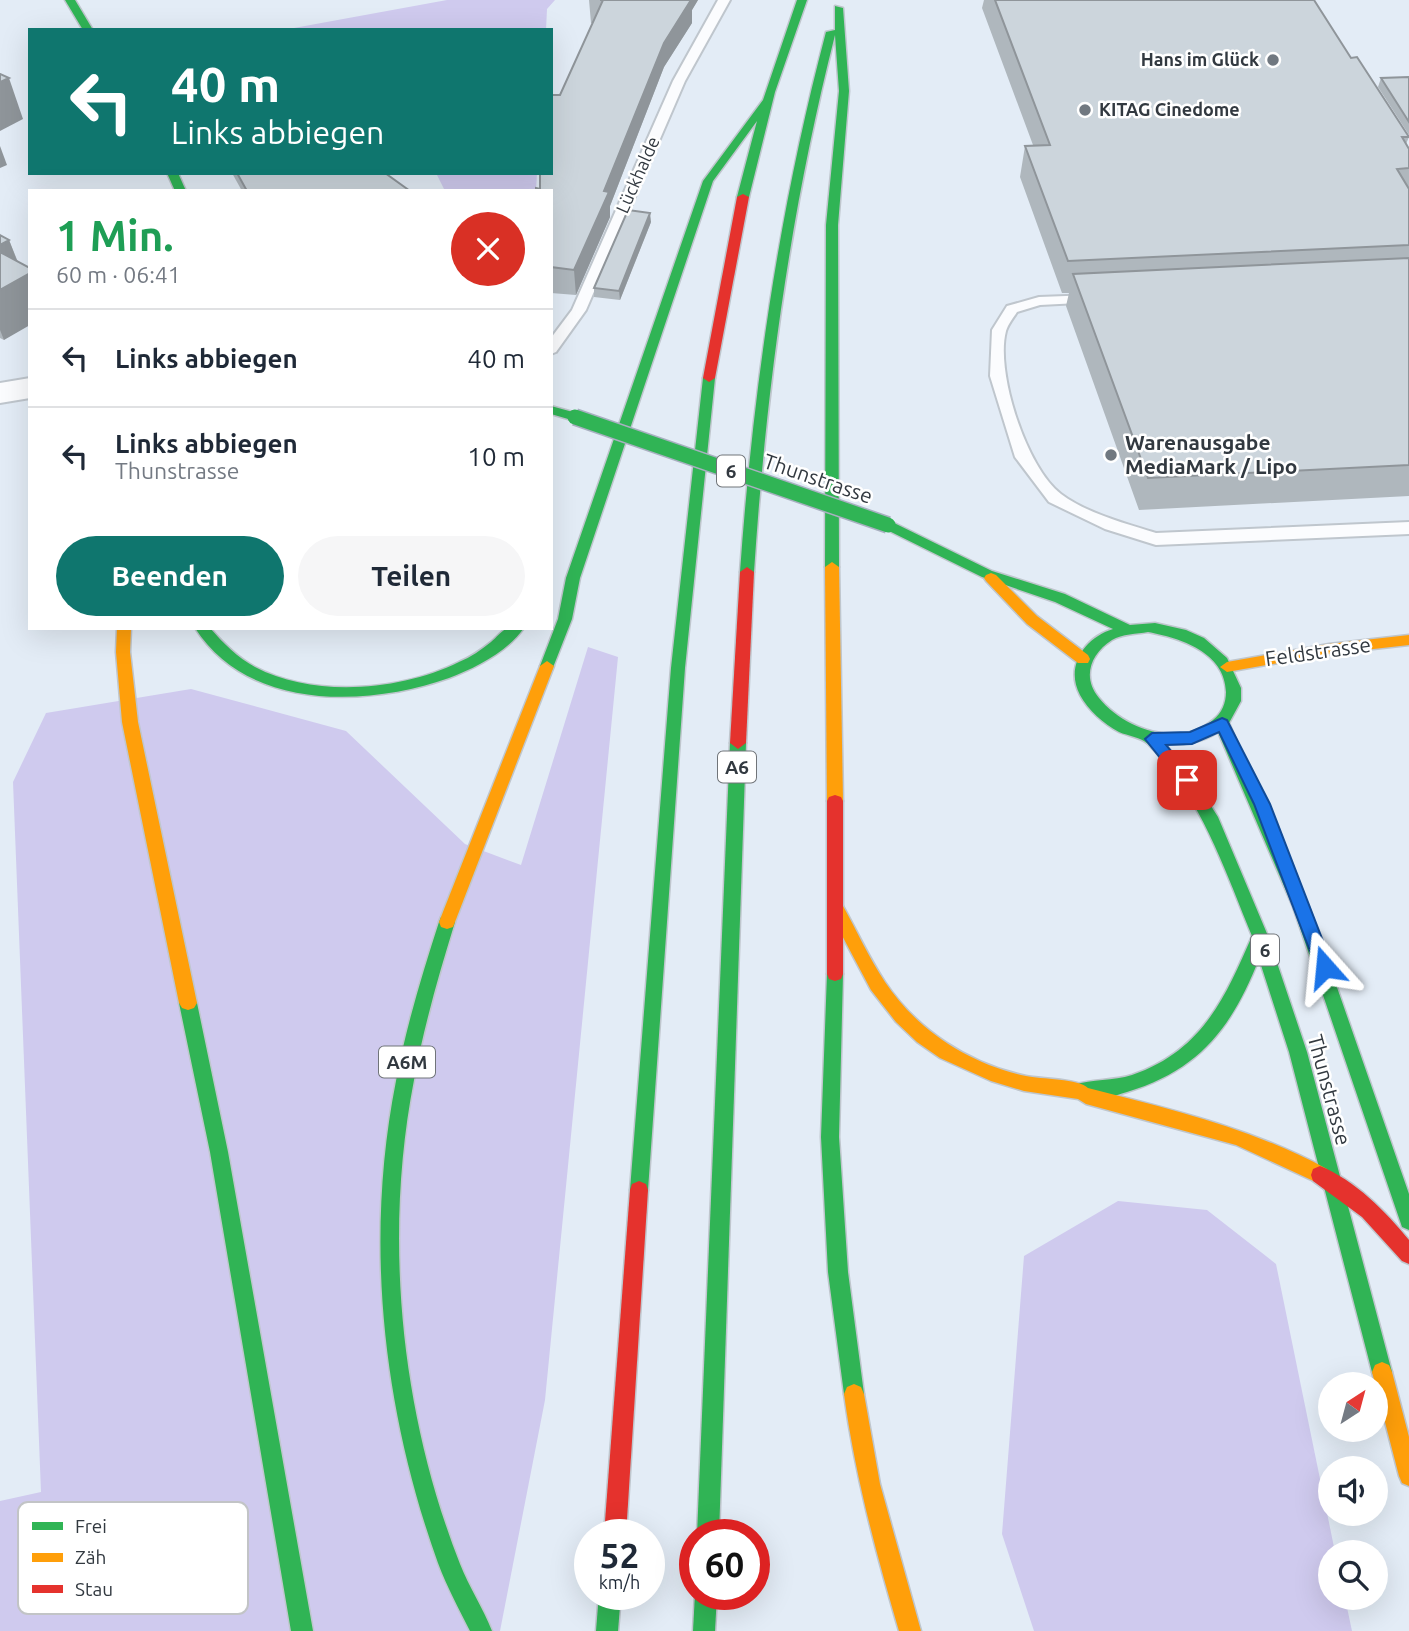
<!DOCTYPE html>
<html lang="de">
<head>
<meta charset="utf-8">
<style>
  body { margin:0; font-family:Ubuntu,sans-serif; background:#f6f6f7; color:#1f2937; height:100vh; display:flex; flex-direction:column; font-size:26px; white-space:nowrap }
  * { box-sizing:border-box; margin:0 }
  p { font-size:23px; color:#747a83 }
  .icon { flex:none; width:38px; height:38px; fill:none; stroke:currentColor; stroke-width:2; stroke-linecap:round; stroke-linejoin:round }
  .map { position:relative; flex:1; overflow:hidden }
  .panel { position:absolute; left:28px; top:189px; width:525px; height:441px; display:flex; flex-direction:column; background:#fff; border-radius:0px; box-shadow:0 7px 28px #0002 }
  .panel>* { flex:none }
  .hud { position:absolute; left:28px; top:28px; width:525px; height:147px; border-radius:0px; box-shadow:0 7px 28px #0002; background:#0f766e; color:#fff; overflow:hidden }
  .needle { width:46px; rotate:36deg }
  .controls { position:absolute; left:1318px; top:1372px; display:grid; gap:14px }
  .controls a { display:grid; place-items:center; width:70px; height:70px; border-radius:50%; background:#fff; box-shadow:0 7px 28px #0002; font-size:35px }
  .speed { position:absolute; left:574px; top:1519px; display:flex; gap:14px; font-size:35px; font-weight:700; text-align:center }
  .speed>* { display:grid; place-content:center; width:91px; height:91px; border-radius:50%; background:#fff; box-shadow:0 7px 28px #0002; line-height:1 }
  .speed small { font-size:18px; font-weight:400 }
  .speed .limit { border:10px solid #d22; background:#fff; color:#111 }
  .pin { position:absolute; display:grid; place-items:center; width:60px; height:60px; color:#fff; margin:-30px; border-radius:14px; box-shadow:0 4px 10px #0006 }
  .me { position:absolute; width:77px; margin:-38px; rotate:342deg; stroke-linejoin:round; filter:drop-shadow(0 0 5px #0008) }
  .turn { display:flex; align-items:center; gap:24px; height:147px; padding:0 28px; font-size:32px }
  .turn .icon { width:91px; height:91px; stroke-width:2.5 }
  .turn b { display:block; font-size:49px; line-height:60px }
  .round { display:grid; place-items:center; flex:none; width:74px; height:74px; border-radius:37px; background:#f6f6f7 }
  .overview { display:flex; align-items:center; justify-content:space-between; height:119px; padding:0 28px }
  h1 { font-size:42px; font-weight:700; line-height:52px; color:#1e9e55 }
  .primary-button { display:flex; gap:14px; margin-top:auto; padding:14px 28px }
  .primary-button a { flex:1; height:80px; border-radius:42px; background:#0f766e; color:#fff; font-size:28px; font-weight:700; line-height:80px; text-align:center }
  .primary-button a+a { background:#f6f6f7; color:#1f2937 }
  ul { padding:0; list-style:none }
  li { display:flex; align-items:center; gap:21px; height:98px; padding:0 28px; border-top:2px solid #e0e1e3 }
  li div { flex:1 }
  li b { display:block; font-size:26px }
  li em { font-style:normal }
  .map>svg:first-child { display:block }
</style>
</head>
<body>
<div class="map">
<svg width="1409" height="1631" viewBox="0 0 1409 1631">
  <rect width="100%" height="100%" fill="#e3ecf6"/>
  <g fill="#cfcaee">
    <polygon points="447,0 555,0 547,9 546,30 283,30"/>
    <polygon points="436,173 537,173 536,191 445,191"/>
    <polygon points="588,647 618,657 545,1400 500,1631 0,1631 0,1501 41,1492 13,782 46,713 191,689 346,731 465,844 521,865"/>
    <polygon points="1118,1201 1207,1210 1276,1264 1335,1552 1330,1552 1330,1598 1345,1598 1352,1631 1034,1631 1002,1534 1024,1256"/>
  </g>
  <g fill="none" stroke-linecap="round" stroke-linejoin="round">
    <defs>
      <g id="lane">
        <polygon points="718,0 730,0 685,81 586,310 556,352 551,354 551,338 572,310 673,81"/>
        <path d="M1093,295L1098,296V302L1040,305L1017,312C1014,317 1008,324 1006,331C995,372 1027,469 1061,494C1086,513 1127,524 1156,533L1409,522V534L1156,545L1105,529L1049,502L1015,457L990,376L992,330L1007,306L1039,297Z"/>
      </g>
      <polygon id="street" points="30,378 30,398 0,403 0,383"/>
      <g id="fast">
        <polygon points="65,0 75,0 93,30 83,30"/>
        <polygon points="797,0 807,0 775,92 749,197 743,200 737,197 757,121 713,181 580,578 572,619 552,670 542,670 540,666 558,619 566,578 703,181 763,100"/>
        <path d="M835,6L843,8L849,91L838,225L839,567L832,572L825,567L826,225L839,91L835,35C790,212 766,390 754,572L747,577L740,572C753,389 779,210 826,32L835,30Z"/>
        <polygon points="167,173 178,173 186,191 175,191"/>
        <polygon points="709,374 715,378 685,668 648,1190 646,1196 639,1199 632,1196 630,1190 671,668 703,378"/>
        <polygon points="551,406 580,414 581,417 575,421 551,414"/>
        <path d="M888,520L992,571L1065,594L1130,625L1155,623L1186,630L1204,638L1227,658L1241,688V701L1229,723L1309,907L1409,1194V1230L1402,1227L1400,1221L1293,907L1218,732C1203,742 1183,746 1165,744L1192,776L1218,817L1268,936L1307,1052L1392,1372L1389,1379L1382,1382L1375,1379L1372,1372L1289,1052L1259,959C1232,1027 1200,1070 1127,1092C1111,1097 1090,1103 1074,1097L1071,1091L1074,1085C1092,1079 1113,1081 1132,1075C1202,1051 1225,998 1252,936C1224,868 1201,797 1148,744C1141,737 1128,736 1119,732C1104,724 1088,710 1080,695C1065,667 1084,638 1113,629L1055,602L982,577L883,528L881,525L883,522ZM1148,632C1180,638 1225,652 1226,692C1226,703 1222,713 1213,720C1179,749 1124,729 1099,698C1082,678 1090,654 1112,640C1122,634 1137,634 1148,632Z"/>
        <path d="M195,628H210C223,643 238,658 255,667C314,698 400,691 459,662C471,657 481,650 491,642C496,638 502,630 508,628C512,627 520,628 524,628C507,652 475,668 449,678C367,707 248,711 195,628Z"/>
        <polygon points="738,737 746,743 719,1535 697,1535 730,743"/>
        <path d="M447,915L453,917L455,922C439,974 424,1026 414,1080C383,1239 401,1414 460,1564C469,1587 483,1608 492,1631H470C459,1609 447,1587 438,1563C383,1410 364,1242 396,1081C406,1027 422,975 439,922L441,917Z"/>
        <polygon points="835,967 841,969 843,974 839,1137 848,1272 864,1394 861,1401 854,1404 847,1401 844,1394 828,1272 821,1137 827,974 829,969"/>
        <polygon points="188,996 194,998 197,1003 228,1152 313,1631 291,1631 210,1152 179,1003 182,998"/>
        <polygon points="599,1594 621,1594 618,1631 596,1631"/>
        <polygon points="695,1594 717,1594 715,1631 693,1631"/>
      </g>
      <g id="slow">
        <polygon points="832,562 839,567 843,801 841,805 829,805 827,801 825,567"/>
        <polygon points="991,573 996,575 1037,616 1088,655 1090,659 1088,663 1078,663 1027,624 986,581 984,578 986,575"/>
        <polygon points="117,628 131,628 130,652 138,722 197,1003 194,1008 188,1010 182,1008 179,1003 122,722 116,652"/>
        <polygon points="1409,635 1409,645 1329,654 1227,672 1220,667 1227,662 1329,644"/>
        <polygon points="547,661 554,666 455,922 453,927 447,929 441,927 439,922 540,666"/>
        <path d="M837,904L843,906C857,931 869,958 885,982C917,1030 969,1064 1026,1076C1040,1079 1080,1079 1088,1088C1170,1109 1251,1128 1327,1169L1329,1175L1327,1181L1320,1184L1236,1145L1086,1104L1078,1099L1024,1091L991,1081L940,1058L917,1042L896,1022L871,990L829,911L831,906Z"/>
        <polygon points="1382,1362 1389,1365 1392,1372 1409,1437 1409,1486 1402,1483 1399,1476 1372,1372 1375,1365"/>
        <path d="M854,1384L861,1387L864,1394L880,1484L921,1631H899C876,1553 855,1475 844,1394L847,1387Z"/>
      </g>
      <g id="jam">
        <polygon points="743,194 749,197 715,378 709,382 703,378 737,197"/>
        <polygon points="747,567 754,572 746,743 738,749 730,743 740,572"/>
        <polygon points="835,795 841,797 843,801 843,974 841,979 835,981 829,979 827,974 827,801 829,797"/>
        <path d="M1320,1166C1355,1180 1386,1212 1409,1240V1264L1402,1261L1362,1217L1313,1181L1311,1175L1313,1169Z"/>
        <polygon points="639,1181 646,1184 648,1190 626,1535 604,1535 630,1190 632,1184"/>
      </g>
    </defs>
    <use href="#lane" stroke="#bfc6cd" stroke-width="4"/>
    <use href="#street" stroke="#bfc6cd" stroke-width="4"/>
    <use href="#fast" stroke="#bfc6cd" stroke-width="3"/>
    <use href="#slow" stroke="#bfc6cd" stroke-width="3"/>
    <use href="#jam" stroke="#bfc6cd" stroke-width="3"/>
    <use href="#lane" fill="#fbfcfe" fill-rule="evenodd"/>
    <use href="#street" fill="#fbfcfe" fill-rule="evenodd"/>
    <use href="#fast" fill="#30b455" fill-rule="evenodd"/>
    <use href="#slow" fill="#ff9f0a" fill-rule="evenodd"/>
    <use href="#jam" fill="#e5322d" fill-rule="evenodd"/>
    <defs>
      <polyline id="fast-bridge" points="575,417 888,525"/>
    </defs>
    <use href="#fast-bridge" stroke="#a8b0c0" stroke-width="18" stroke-linecap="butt"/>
    <use href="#fast-bridge" stroke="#30b455" stroke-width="15"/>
  </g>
  <g fill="#afb7bd">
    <polygon points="589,0 698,0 692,10 692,23 664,67 610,206 610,217 576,295 551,293 551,191 540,189 560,95 593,23 591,23"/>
    <polygon points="984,0 1314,0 1351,58 1409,137 1406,144 1409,149 1409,496 1139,510 1066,306 1069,293 1062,293 1020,177 1025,146 1033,145 982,8"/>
    <polygon points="1409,77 1409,135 1378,87 1381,78"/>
    <polygon points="232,173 385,173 410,191 242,191"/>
    <polygon points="651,222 620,300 594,297 594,288"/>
    <polygon points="0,235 9,240 18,262 4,340 0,338"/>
  </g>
  <g fill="#8f959a">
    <polygon points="684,0 698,0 692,10 692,23 664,67 610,206 610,217 576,295 574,270 604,191 664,43"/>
    <polygon points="9,78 23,119 0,131 0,82"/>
    <polygon points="0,146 7,165 0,168"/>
    <polygon points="650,213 651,222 620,300 619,291"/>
    <polygon points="9,240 23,276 30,273 30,325 4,340 0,330 0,245"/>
  </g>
  <g fill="#ccd5dc" stroke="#8f959a" stroke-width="2">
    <polygon points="600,0 691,0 664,43 604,191 609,192 574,270 551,267 551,191 536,191 536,188 540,189 540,173 551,173 551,95 560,95 603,0"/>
    <polygon points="995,0 1314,0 1351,58 1357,57 1409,137 1402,137 1409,149 1409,168 1397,169 1409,189 1409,245 1068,261 1025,146 1050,145"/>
    <polygon points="0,74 9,78 0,82"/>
    <polygon points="1409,77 1409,122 1381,78"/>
    <polygon points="237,173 385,173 410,191 247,191"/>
    <polygon points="628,210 650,213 619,291 594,288"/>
    <polygon points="0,235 9,240 0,245"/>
    <polygon points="0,252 30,268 30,273 0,290"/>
    <polygon points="1409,258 1409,465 1148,478 1073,274"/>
  </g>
  <polygon fill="#1a73e8" stroke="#114b97" stroke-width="2" points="1222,718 1227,720 1270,804 1333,967 1331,972 1325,974 1316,967 1254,804 1219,732 1192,744 1166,745 1195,780 1187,786 1181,784 1145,739 1152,733 1190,732"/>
  <g fill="#707880" stroke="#fff" stroke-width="2.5">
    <circle cx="1273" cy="60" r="7"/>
    <circle cx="1085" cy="110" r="7"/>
    <circle cx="1111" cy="455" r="7"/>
  </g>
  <g text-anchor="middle" stroke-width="5" stroke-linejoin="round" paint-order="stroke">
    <g font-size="18" font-weight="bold" fill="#323940" stroke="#fff" text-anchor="end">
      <text x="1259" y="66">Hans im Glück</text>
      <text x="1099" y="116" text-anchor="start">KITAG Cinedome</text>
    </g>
    <g font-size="18" fill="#323940" stroke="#fff">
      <text transform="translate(638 175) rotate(-66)" y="6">Lückhalde</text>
    </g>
    <g fill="#fff" stroke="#707479" stroke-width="2">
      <rect x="717" y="455.5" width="28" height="31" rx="5"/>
      <rect x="718" y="751.5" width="38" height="31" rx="5"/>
      <rect x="1251" y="934.5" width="28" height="31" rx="5"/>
      <rect x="379" y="1046.5" width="56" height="31" rx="5"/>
    </g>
    <g font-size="19" font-weight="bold" fill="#323940">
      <text x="731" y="478">6</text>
      <text x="737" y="774">A6</text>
      <text x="1265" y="957">6</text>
      <text x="407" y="1069">A6M</text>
    </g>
    <g font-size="21" font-weight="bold" fill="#323940" stroke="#fff" text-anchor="start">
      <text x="1125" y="450">Warenausgabe<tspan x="1125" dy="24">MediaMark / Lipo</tspan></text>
    </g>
    <g font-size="21" fill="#323940" stroke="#fff">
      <text transform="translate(818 479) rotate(19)" y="7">Thunstrasse</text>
      <text transform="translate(1318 652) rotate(-8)" y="7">Feldstrasse</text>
      <text transform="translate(1329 1090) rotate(75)" y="7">Thunstrasse</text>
    </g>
  </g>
  <rect x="18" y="1502" width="230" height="112" rx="10" fill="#fff" stroke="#c2c4c6" stroke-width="2"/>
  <rect x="32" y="1522" width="31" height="8" fill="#30b455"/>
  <rect x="32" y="1553" width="31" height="9" fill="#ff9f0a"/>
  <rect x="32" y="1585" width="31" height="8" fill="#e5322d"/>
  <g font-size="19" fill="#323940">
    <text x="75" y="1533">Frei</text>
    <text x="75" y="1564">Zäh</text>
    <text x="75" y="1596">Stau</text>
  </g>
</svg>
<div class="controls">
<a><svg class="needle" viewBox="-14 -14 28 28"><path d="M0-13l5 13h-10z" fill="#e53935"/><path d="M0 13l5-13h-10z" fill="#747a83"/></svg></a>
<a><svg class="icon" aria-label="sound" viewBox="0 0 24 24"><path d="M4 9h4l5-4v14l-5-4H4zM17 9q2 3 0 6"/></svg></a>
<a><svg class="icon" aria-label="search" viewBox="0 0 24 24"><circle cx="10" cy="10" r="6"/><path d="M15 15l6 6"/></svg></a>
</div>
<div class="speed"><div>52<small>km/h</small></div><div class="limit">60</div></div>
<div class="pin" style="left:1187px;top:780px;background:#d93025"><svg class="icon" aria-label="arrive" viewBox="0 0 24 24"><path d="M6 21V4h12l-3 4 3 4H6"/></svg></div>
<svg class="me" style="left:1325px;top:967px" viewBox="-20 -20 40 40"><path d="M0-17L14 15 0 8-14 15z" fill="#1a73e8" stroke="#fff" stroke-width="4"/></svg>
<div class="hud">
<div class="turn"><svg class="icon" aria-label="left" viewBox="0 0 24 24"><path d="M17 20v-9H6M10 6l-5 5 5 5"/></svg><div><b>40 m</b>Links abbiegen</div></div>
</div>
<section class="panel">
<div class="overview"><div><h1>1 Min.</h1><p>60 m · 06:41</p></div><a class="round" style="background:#d93025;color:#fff"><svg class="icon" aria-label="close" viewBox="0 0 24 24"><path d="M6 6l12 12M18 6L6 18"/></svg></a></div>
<ul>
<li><svg class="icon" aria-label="left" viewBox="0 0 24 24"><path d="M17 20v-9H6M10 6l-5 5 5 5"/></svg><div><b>Links abbiegen</b></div><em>40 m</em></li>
<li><svg class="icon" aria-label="left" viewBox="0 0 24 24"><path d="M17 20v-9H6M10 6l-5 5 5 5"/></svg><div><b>Links abbiegen</b><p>Thunstrasse</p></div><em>10 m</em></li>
</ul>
<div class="primary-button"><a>Beenden</a><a>Teilen</a></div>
</section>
</div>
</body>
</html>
